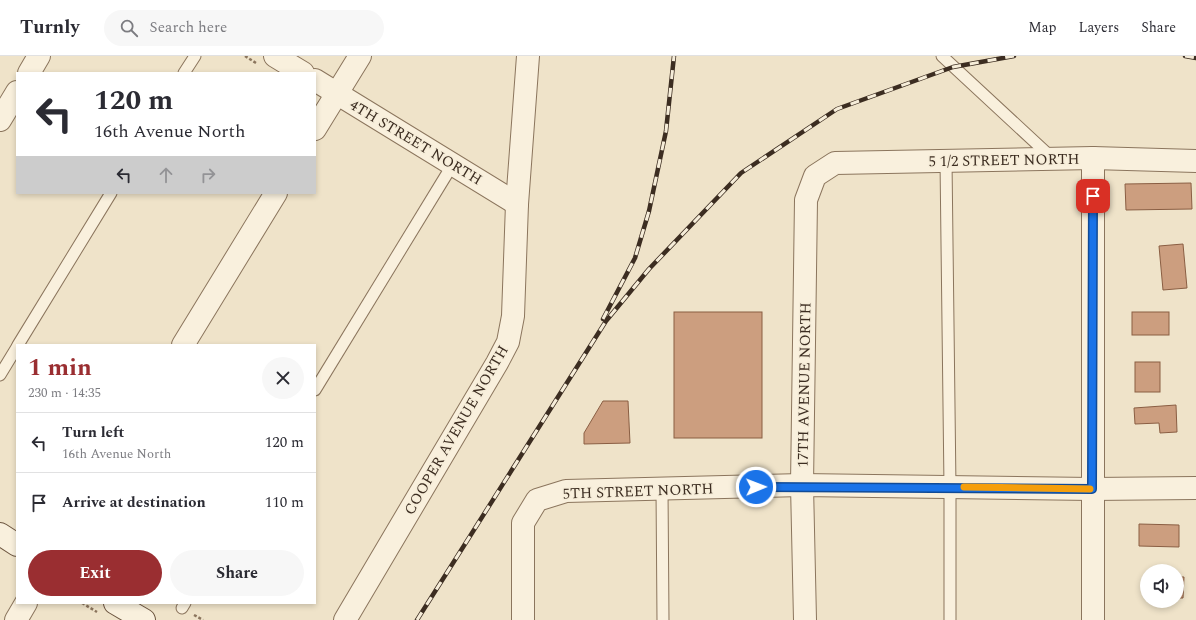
<!DOCTYPE html>
<html lang="en">
<head>
<meta charset="utf-8">
<style>
  body { margin:0; font-family:Spectral,serif; background:#f7f7f7; color:#2b2b33; height:100vh; display:flex; flex-direction:column; font-size:15px; white-space:nowrap }
  * { box-sizing:border-box; margin:0 }
  p { font-size:13px; color:#7c7c81 }
  .icon { flex:none; width:22px; height:22px; fill:none; stroke:currentColor; stroke-width:2; stroke-linecap:round; stroke-linejoin:round }
  .map { position:relative; flex:1; overflow:hidden }
  .side { position:absolute; left:16px; top:288px; width:300px; height:260px; display:flex; flex-direction:column; background:#fff; border-radius:0px; box-shadow:0 2px 6px #0003 }
  .side>* { flex:none }
  .hud { position:absolute; left:16px; top:16px; width:300px; height:122px; border-radius:0px; box-shadow:0 2px 6px #0003; background:#fff; color:#2b2b33; overflow:hidden }
  .tools { position:absolute; left:1140px; top:508px; display:grid; gap:8px }
  .tools a { display:grid; place-items:center; width:44px; height:44px; border-radius:50%; background:#fff; box-shadow:0 2px 6px #0003; font-size:20px }
  .pin { position:absolute; display:grid; place-items:center; width:34px; height:34px; color:#fff; margin:-17px; border-radius:8px; box-shadow:0 2px 6px #0006 }
  .me { position:absolute; width:44px; margin:-22px; rotate:89deg; stroke-linejoin:round; filter:drop-shadow(0 0 3px #0008) }
  .turn { display:flex; align-items:center; gap:14px; height:84px; padding:0 12px; font-size:18px }
  .turn .icon { width:52px; height:52px; stroke-width:2.5 }
  .turn b { display:block; font-size:28px; line-height:34px }
  .lanes { display:flex; align-items:center; height:38px; padding:0 12px; background:#0003; justify-content:center; gap:20px; direction:ltr }
  .lanes .off { opacity:.35 }
  .round { display:grid; place-items:center; flex:none; width:42px; height:42px; border-radius:21px; background:#f7f7f7 }
  .head { display:flex; align-items:center; justify-content:space-between; height:68px; padding:0 12px }
  h1 { font-size:24px; font-weight:700; line-height:30px; color:#9a2e31 }
  .button { display:flex; gap:8px; margin-top:auto; padding:8px 12px }
  .button a { flex:1; height:46px; border-radius:24px; background:#9a2e31; color:#fff; font-size:16px; font-weight:700; line-height:46px; text-align:center }
  .button a+a { background:#f7f7f7; color:#2b2b33 }
  ul { padding:0; list-style:none }
  li { display:flex; align-items:center; gap:12px; height:60px; padding:0 12px; border-top:1px solid #e1e1e2 }
  li div { flex:1 }
  li b { display:block; font-size:15px }
  li em { font-style:normal }
  header { display:flex; align-items:center; gap:24px; box-sizing:border-box; height:56px; padding:0 20px; background:#fff; border-bottom:1px solid #e1e1e2 }
  header strong { font-size:19px }
  nav { display:flex; gap:22px; margin-inline-start:auto; font-size:14px }
  .search { width:280px; height:36px; background:#f7f7f7; display:flex; align-items:center; gap:10px; box-sizing:border-box; padding:0 14px; border-radius:22px; color:#7c7c81; font-size:15px }
  .map>svg:first-child { display:block }
</style>
</head>
<body>
<header>
<strong>Turnly</strong>
<div class="search"><svg class="icon" aria-label="search" viewBox="0 0 24 24"><circle cx="10" cy="10" r="6"/><path d="M15 15l6 6"/></svg>Search here</div>
<nav><a>Map</a><a>Layers</a><a>Share</a></nav>
</header>
<div class="map">
<svg width="1196" height="564" viewBox="0 0 1196 564">
  <rect width="100%" height="100%" fill="#efe3c9"/>
  <g fill="#cc9e7f" stroke="#8a5e43">
    <polygon points="1191,127 1192,153 1126,154 1125,128"/>
    <polygon points="1183,188 1187,232 1163,234 1159,190"/>
    <rect x="674" y="256" width="88" height="126"/>
    <rect x="1132" y="256" width="37" height="23"/>
    <rect x="1135" y="306" width="25" height="30"/>
    <polygon points="603,345 628,345 630,387 584,388 584,377"/>
    <polygon points="1176,349 1177,376 1160,377 1159,367 1135,368 1134,352"/>
    <polygon points="1139,468 1179,469 1179,491 1139,490"/>
    <polygon points="1145,520 1147,520 1147,540 1144,540"/>
    <polygon points="1177,521 1184,521 1183,542 1177,542"/>
  </g>
  <g fill="none" stroke-linecap="round" stroke-linejoin="round">
    <defs>
      <g id="service">
        <polyline points="942,0 1051,101"/>
        <polyline points="184,17 195,0"/>
        <polyline points="946,105 950,431 950,564"/>
        <polyline points="18,289 111,137"/>
        <polyline points="0,319 17,291"/>
        <polyline points="315,334 453,108"/>
        <polyline points="662,433 663,564"/>
        <polyline points="182,552 185,547"/>
      </g>
      <g id="minor">
        <polyline points="275,0 303,17"/>
        <polyline points="29,17 39,0"/>
        <polyline points="315,24 517,148"/>
        <polyline points="0,64 17,36"/>
        <polyline points="315,73 360,0"/>
        <polyline points="1093,102 1093,564"/>
        <polyline points="183,289 276,137"/>
        <polyline points="16,564 26,547"/>
        <polyline points="523,564 523,467 537,444 566,435 802,429 1092,433 1196,432"/>
        <polyline points="805,564 802,429 806,144 815,120 835,107 1093,102 1196,105"/>
      </g>
      <polyline id="tertiary" points="345,564 497,307 508,286 513,260 517,148 528,0"/>
      <g id="secondary">
        <polyline points="0,478 17,489"/>
        <polyline points="115,547 144,564"/>
      </g>
    </defs>
    <use href="#service" stroke="#8b755d" stroke-width="13"/>
    <use href="#minor" stroke="#8b755d" stroke-width="24"/>
    <use href="#tertiary" stroke="#8b755d" stroke-width="24"/>
    <use href="#secondary" stroke="#6d5640" stroke-width="24"/>
    <g stroke="#8b755d" stroke-width="2.5" stroke-dasharray="3 2" stroke-linecap="butt">
      <polyline points="245,0 256,7"/>
      <polyline points="82,547 97,556"/>
      <polyline points="194,559 203,564"/>
    </g>
    <use href="#service" stroke="#f9f0dd" stroke-width="11"/>
    <use href="#minor" stroke="#f9f0dd" stroke-width="22"/>
    <use href="#tertiary" stroke="#f9f0dd" stroke-width="22"/>
    <use href="#secondary" stroke="#f9f0dd" stroke-width="22"/>
    <defs>
      <g id="rail">
        <polyline points="1185,0 1196,2"/>
        <polyline points="603,263 635,202 649,155 666,75 674,0"/>
        <polyline points="417,564 606,265 649,213 741,117 837,53 953,11 1014,0"/>
      </g>
    </defs>
    <use href="#rail" stroke="#3c2d21" stroke-width="4.5"/>
    <use href="#rail" stroke="#f6edd9" stroke-width="3" stroke-dasharray="9" stroke-linecap="butt"/>
  </g>
  <g fill="none" stroke-linecap="round" stroke-linejoin="round">
    <defs>
      <polyline id="route" points="756,431 1092,433 1093,140"/>
    </defs>
    <use href="#route" stroke="#114b97" stroke-width="10"/>
    <use href="#route" stroke="#1a73e8" stroke-width="7"/>
    <polyline stroke="#f59e0b" stroke-width="7" points="964,431 1090,433"/>
  </g>
  <g text-anchor="middle" stroke-width="3" stroke-linejoin="round" paint-order="stroke">
    <g font-size="15" fill="#3c2d21" stroke="#f6edd9">
      <text transform="translate(416 86) rotate(31)" y="5">4TH STREET NORTH</text>
      <text transform="translate(1004 104) rotate(-1)" y="5">5 1/2 STREET NORTH</text>
      <text transform="translate(804 329) rotate(-89)" y="5">17TH AVENUE NORTH</text>
      <text transform="translate(456 374) rotate(-60)" y="5">COOPER AVENUE NORTH</text>
      <text transform="translate(638 435) rotate(-2)" y="5">5TH STREET NORTH</text>
    </g>
  </g>
</svg>
<div class="tools">
<a><svg class="icon" aria-label="sound" viewBox="0 0 24 24"><path d="M4 9h4l5-4v14l-5-4H4zM17 9q2 3 0 6"/></svg></a>
</div>
<div class="pin" style="left:1093px;top:140px;background:#d93025"><svg class="icon" aria-label="arrive" viewBox="0 0 24 24"><path d="M6 21V4h12l-3 4 3 4H6"/></svg></div>
<svg class="me" style="left:756px;top:431px" viewBox="-20 -20 40 40"><circle r="17" fill="#1a73e8" stroke="#fff" stroke-width="3"/><path d="M0-11L8 9 0 5-8 9z" fill="#fff"/></svg>
<div class="hud">
<div class="turn"><svg class="icon" aria-label="left" viewBox="0 0 24 24"><path d="M17 20v-9H6M10 6l-5 5 5 5"/></svg><div><b>120 m</b>16th Avenue North</div></div>
<div class="lanes"><svg class="icon" aria-label="left" viewBox="0 0 24 24"><path d="M17 20v-9H6M10 6l-5 5 5 5"/></svg><svg class="icon off" aria-label="ahead" viewBox="0 0 24 24"><path d="M12 20V5M6 11l6-6 6 6"/></svg><svg class="icon off" aria-label="right" viewBox="0 0 24 24"><path d="M7 20v-9h11M14 6l5 5-5 5"/></svg></div>
</div>
<section class="side">
<div class="head"><div><h1>1 min</h1><p>230 m · 14:35</p></div><a class="round"><svg class="icon" aria-label="close" viewBox="0 0 24 24"><path d="M6 6l12 12M18 6L6 18"/></svg></a></div>
<ul>
<li><svg class="icon" aria-label="left" viewBox="0 0 24 24"><path d="M17 20v-9H6M10 6l-5 5 5 5"/></svg><div><b>Turn left</b><p>16th Avenue North</p></div><em>120 m</em></li>
<li><svg class="icon" aria-label="arrive" viewBox="0 0 24 24"><path d="M6 21V4h12l-3 4 3 4H6"/></svg><div><b>Arrive at destination</b></div><em>110 m</em></li>
</ul>
<div class="button"><a>Exit</a><a>Share</a></div>
</section>
</div>
</body>
</html>
